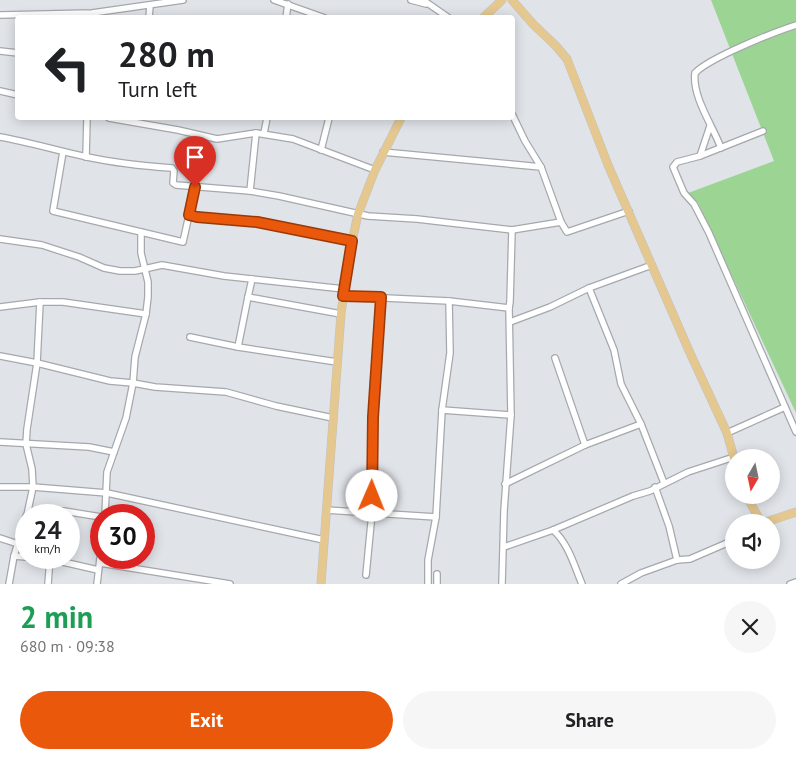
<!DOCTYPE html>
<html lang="en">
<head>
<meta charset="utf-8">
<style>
  body { margin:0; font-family:"PT Sans",sans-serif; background:#f6f6f6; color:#202124; height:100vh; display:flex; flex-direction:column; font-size:19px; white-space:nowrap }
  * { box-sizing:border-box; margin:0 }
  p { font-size:16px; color:#757577 }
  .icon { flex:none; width:28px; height:28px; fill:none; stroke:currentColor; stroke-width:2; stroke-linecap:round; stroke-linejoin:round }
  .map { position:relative; height:584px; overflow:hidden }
  .side { display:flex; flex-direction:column; background:#fff; flex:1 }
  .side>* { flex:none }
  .top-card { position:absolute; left:15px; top:15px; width:500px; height:105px; border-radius:5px; box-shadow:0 2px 12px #0003; background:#fff; color:#202124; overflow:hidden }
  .needle { width:32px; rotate:189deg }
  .controls { position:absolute; left:725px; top:449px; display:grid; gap:10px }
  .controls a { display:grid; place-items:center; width:55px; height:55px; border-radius:50%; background:#fff; box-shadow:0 2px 12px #0003; font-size:25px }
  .speed { position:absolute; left:15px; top:504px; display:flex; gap:10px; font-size:25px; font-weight:700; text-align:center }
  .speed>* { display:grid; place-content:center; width:65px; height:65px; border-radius:50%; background:#fff; box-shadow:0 2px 12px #0003; line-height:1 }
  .speed small { font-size:12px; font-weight:400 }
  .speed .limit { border:8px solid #d22; background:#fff; color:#111 }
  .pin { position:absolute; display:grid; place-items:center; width:42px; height:42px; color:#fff; margin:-51px -21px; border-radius:50% 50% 50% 0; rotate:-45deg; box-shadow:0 0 5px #0007 }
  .pin .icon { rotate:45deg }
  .me { position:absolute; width:55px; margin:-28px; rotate:1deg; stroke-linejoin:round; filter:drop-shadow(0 0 4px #0008) }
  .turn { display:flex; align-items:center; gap:18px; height:105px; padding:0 20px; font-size:22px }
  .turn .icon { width:65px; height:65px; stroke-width:2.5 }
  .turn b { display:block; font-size:35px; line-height:42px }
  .round { display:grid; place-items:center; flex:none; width:52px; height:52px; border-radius:26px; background:#f6f6f6 }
  .head { display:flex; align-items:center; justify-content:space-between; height:85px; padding:0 20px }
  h1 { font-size:30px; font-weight:700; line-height:38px; color:#1e9e55 }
  .action { display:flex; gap:10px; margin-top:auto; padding:10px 20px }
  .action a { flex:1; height:58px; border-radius:30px; background:#ea580c; color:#fff; font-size:20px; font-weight:700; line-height:58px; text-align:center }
  .action a+a { background:#f6f6f6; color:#202124 }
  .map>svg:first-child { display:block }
</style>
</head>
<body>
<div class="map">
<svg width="796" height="584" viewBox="0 0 796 584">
  <rect width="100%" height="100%" fill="#e0e3e8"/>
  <polygon fill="#9cd593" points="711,0 796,0 796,413 698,203 688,193 774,161"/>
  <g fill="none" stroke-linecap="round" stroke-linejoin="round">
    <defs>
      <g id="minor">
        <polyline points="274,0 325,18"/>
        <polyline points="411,0 426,4"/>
        <polyline points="423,0 449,18"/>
        <polyline points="0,15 92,13 183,0"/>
        <polyline points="149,18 150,5"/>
        <polyline points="286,18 288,4"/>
        <polyline points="0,51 18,53"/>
        <polyline points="0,91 18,95"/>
        <polyline points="512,114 525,141 541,167"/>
        <polyline points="109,118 178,130 217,139 256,133"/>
        <polyline points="763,131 700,156 677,162 673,167 684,193 694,204 709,233 796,432"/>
        <polyline points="264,133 267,118"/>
        <path d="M0,137C29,142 58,151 87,157C115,163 143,166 172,168L174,171L173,183L176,185L250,191L279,196L368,216L417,219L512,230L561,222L567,232L629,211"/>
        <path d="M721,148C713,126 692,97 695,73C709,58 774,32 796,25"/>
        <polyline points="321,150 329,118"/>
        <polyline points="63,152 53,211 141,232 141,253 148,282 148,297 146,314 135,357 133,383 126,418 107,472 105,515"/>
        <polyline points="383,152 541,167 561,222"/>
        <polyline points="700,156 710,126"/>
        <polyline points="86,157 87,118"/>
        <polyline points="250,191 256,133 293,139 375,170"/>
        <polyline points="189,215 195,187"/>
        <polyline points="141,232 183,242 189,215 197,217 257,222 352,241"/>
        <polyline points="0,239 42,245 79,257 104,268 120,271 135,271 162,265 224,276 344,289"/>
        <polyline points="589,288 614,350 621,384 641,424"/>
        <polyline points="343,296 449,301 509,308"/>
        <polyline points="248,297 252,279"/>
        <polyline points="40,302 63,302 146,314"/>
        <polyline points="0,307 40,302 37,363 27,429 26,444 32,469 33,487 27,515"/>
        <polyline points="510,322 550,307 589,288 652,265"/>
        <polyline points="190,337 238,347"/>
        <polyline points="0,356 37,363 110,381 133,383 155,387 226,392 276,406 333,418"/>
        <polyline points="555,358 585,445"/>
        <polyline points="337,362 238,347 248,297 341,314"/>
        <polyline points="442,410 450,353 449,301"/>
        <polyline points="727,433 785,407"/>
        <polyline points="0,442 89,447 114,452"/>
        <polyline points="505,484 585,445 641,424 664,483"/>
        <polyline points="0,487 33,487 107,493 324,540"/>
        <polyline points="655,487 669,526 677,560"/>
        <polyline points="326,510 436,517"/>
        <polyline points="58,515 60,512 64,511 101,517"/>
        <path d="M553,530C568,543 574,565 582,584"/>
        <polyline points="0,538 18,544"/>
        <polyline points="504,547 553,530 633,496 650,491 688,472 734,457"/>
        <polyline points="14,556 26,557"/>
        <polyline points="32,558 50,559 98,570"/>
        <polyline points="100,563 230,584"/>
        <polyline points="366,575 372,513 373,417 381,297"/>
        <polyline points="9,584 14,556 26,516"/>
        <polyline points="48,584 50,558"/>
        <polyline points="97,584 101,550"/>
        <polyline points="428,584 428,560 436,517 442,410 511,415"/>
        <polyline points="437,584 437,574"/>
        <polyline points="502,584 504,511 511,415 509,308 510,302 512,230"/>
        <polyline points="621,584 641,573 677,560 690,559 734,540"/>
        <polyline points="790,584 796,582"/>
      </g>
      <g id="major">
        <polyline points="512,0 533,24 556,46 567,59 608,165 690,353 727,433 734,458"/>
        <polyline points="483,18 502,0"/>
        <polyline points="746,495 761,522"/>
        <polyline points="766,522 796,512"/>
        <polyline points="321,584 341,314 348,260 358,214 375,170 401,118"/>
      </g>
    </defs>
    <use href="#minor" stroke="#a5a8ac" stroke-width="8"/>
    <use href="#major" stroke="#c1c1c2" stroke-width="9"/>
    <use href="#minor" stroke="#fff" stroke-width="5.5"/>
    <use href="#major" stroke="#e5c88f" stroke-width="8"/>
  </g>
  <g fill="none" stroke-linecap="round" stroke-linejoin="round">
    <defs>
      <polyline id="route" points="195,187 189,215 197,217 257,222 352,241 343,296 381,297 373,417 372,496"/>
    </defs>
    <use href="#route" stroke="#983908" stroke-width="12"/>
    <use href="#route" stroke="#ea580c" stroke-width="9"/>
  </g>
</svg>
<div class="controls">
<a><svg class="needle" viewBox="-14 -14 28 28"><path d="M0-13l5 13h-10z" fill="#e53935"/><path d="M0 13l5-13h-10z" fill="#757577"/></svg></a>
<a><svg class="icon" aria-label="sound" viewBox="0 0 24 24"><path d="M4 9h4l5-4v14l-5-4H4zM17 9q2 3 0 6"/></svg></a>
</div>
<div class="speed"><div>24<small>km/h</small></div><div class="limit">30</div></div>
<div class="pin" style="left:195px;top:187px;background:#d93025"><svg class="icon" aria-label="arrive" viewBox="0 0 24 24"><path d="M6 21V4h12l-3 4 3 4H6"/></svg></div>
<svg class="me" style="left:372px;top:496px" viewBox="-20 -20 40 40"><circle r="19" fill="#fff"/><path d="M0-13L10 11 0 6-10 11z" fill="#ea580c"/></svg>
<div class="top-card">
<div class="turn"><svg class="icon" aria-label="left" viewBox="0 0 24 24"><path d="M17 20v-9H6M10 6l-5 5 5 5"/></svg><div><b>280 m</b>Turn left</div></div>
</div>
</div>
<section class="side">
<div class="head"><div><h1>2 min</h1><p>680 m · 09:38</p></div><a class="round"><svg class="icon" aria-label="close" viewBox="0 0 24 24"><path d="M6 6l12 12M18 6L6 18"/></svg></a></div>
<div class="action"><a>Exit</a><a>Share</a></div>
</section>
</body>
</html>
